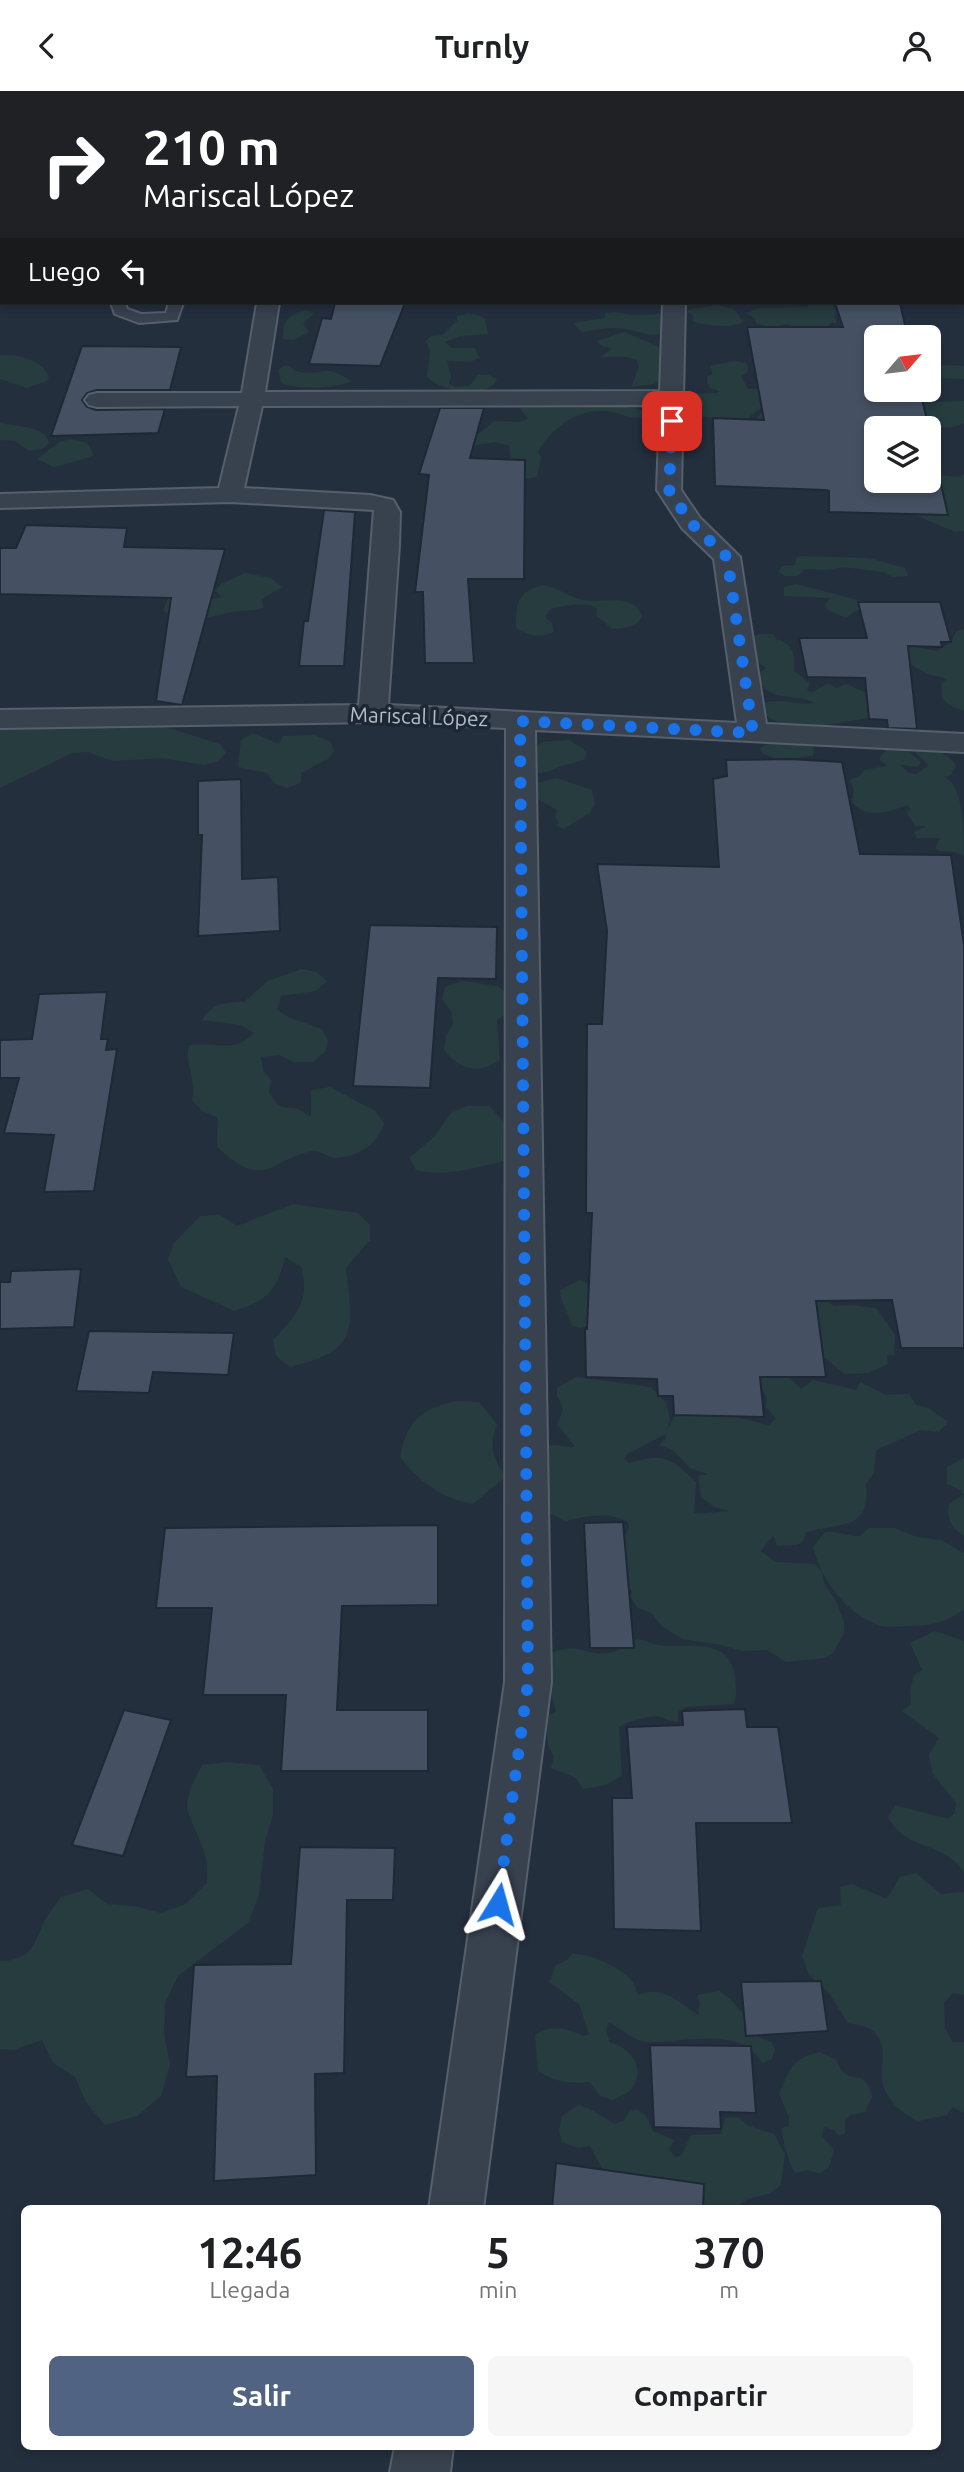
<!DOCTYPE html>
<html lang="es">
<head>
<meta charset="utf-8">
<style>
  body { margin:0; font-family:Ubuntu,sans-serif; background:#f6f6f6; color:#202124; height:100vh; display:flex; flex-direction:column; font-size:26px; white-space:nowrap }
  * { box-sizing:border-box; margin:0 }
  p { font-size:23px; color:#757577 }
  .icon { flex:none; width:38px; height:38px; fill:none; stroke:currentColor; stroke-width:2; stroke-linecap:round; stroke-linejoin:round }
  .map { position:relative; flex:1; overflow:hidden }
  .side { position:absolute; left:21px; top:2114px; width:920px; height:245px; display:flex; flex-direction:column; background:#fff; border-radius:10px; box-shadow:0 4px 10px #0003 }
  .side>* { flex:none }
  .top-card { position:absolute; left:0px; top:0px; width:964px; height:214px; box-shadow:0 4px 10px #0003; background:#202124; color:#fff; overflow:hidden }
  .needle { width:46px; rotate:62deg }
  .controls { position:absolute; left:864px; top:234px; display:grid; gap:14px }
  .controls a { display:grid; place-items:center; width:77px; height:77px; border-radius:10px; background:#fff; box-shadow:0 4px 10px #0003; font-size:35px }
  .pin { position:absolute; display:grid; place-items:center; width:60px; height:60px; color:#fff; margin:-30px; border-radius:14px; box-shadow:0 4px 10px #0006 }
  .me { position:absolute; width:77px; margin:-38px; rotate:8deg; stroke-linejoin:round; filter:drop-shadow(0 0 5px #0008) }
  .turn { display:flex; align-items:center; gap:24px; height:147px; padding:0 28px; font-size:32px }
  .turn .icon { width:91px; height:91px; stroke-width:2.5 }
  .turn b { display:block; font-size:49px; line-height:60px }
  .then { display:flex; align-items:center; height:66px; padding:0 28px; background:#0003; gap:14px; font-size:26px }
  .eta { display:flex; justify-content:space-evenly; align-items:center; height:119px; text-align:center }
  .eta b { font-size:42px; font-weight:600; line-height:49px }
  .primary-button { display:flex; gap:14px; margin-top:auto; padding:14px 28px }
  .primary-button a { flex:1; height:80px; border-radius:10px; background:#506383; color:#fff; font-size:28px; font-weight:600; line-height:80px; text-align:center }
  .primary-button a+a { background:#f6f6f6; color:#202124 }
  header { display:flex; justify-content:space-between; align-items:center; height:91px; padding:0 28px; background:#fff; font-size:32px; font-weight:600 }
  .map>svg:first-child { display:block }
</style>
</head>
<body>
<header><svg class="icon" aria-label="back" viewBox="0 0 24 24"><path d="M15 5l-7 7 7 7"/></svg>Turnly<svg class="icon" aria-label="person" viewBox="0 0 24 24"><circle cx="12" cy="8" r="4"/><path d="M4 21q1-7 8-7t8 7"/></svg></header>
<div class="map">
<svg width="964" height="2381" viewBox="0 0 964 2381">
  <rect width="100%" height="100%" fill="#242f3e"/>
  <g fill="#263c3f" fill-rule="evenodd">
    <polygon points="811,212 831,212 837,222 834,225 837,232 831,232 824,238 794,237 787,233 771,237 756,232 754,227 746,222 759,217 807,216"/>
    <path d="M718,214L734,218L743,230C736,238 702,235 692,230L694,225L687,221L689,218Z"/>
    <path d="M306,219L315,222L303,232L309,241L294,249L283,248C281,231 290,222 306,219Z"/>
    <path d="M615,221C635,227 656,221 676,224C658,253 653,243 626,238C611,235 596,239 582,241L573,232L605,227V222Z"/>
    <path d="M468,222L479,224L485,228L488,243L460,245L445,251L452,257H475L479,267L470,271L447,270L451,286L449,292L455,296L469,295L478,284H489L497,288C489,309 439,301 427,285L430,261L426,250L431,245L442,244L457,230V225Z"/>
    <polygon points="624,241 655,254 673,267 669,283 654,293 631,296 639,275 637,269 626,266 601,266 612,257 602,255 597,250"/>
    <path d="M0,264C19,263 40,268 49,285L47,290L27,297L0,288Z"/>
    <polygon points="734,270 746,272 748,276 747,282 741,285 748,298 762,298 842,331 754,329 769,315 761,317 745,329 676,324 671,314 689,312 682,303 718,302 719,300 710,297 707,291 708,285 713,283 710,275"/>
    <polygon points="929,273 964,275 964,288 929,287"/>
    <path d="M285,274C292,275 293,280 300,281C325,285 322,271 351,290C339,298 292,299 281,291L278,279Z"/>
    <path d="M889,299H923L925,307L921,310L927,311L964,310V332C930,347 912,321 889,299Z"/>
    <path d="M528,311L563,316L572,312H609L655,322L651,327C635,328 626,325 612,321C581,314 552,336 538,361L541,367L537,386L513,390L509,355L495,351L471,355L468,340L480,342L494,330L518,331L528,328L519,316Z"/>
    <path d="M0,332C15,336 46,334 49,352L42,358L29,360L15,350L0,349Z"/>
    <path d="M71,348L87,352L94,364C91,366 59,375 54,376L37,368L59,351Z"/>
    <polygon points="964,383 964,440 955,441 915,424 912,416 936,384 959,386"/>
    <polygon points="801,465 869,467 905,477 908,485 892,486 883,481 843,476 825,479 805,478 797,485 785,485 778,481 783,475 795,474 796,467"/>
    <path d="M245,482L271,487L282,496L262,508L263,517C252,521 243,519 231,521C207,526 184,538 163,519L170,503L210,509L222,506L215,500L221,493Z"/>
    <polygon points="796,493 866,511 865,517 856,520 846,527 828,519 825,513 831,507 784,505 784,496"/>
    <path d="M543,494C559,497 571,508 589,510C603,511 619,506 632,513C638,516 640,520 642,526C634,537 625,537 612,538L596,524L597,517C585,510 563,515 550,518L545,526L552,532L554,541C540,547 529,545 516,537C516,513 517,500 543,494Z"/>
    <polygon points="964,538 964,620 951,615 942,607 941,593 947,588 928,583 903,570 904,554 937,560 951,551 956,541"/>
    <path d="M760,543H773L776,548C792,553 796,561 794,580L810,592L807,600L813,601L828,592L837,597L846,593L871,604L873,620L869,627C836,631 790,647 762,621V613C776,606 798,615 814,612C791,600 768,614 757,584L766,577L752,567L756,563L750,558L752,545Z"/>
    <polygon points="123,630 159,634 220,653 226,662 218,670 204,674 161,667 113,670 88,661 72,662 0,697 0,634 63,632 93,637"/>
    <polygon points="253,642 279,653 283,645 314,644 330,650 334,660 328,668 301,682 301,692 287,697 274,692 267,682 238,676 241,649"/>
    <path d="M569,649L587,660L585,668C577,672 568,673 561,675C551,679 549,682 537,682L532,677L530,659L543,651Z"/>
    <polygon points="774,650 805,651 814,657 813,665 779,669 762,662 760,657"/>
    <path d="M891,652L906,655V659L921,671L918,676L900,674L909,682L917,683L929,674L910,657C926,657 948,659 956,675L951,684L945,686C964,697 964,739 964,765L955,761L939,760L935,757L940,747H917L914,741L927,735H915L906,721L911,718L907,714C889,721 866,729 852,711L854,699L850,689L861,684L864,679L887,675L879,668Z"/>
    <polygon points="557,687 592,699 595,713 590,722 563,738 555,734 559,732 555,726 557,719 534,706 533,693"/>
    <path d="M301,878L317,881L327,890L316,900L281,905L277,919L290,927L322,938L328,949L325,961L313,971H294L279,964L261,966L263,979L271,989L269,1002L279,1015L298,1018L311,1026V999L330,996L375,1020L384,1032C378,1054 357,1066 335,1067C328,1067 321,1060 315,1060C306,1060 296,1065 289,1068C281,1071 272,1078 264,1079C246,1082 228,1067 217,1055L218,1027L202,1020L192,1009C197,988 184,974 189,954C215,950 233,964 254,942L241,934L202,929C213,912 225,911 244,911L268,890Z"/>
    <path d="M462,890L498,895L512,908L510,920L497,929L500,969C479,984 460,979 444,959L446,945L453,933L451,920L442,908L445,896Z"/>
    <path d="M467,1015H489L504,1031L519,1057L510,1069C478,1075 449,1087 416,1079L409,1067L434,1046L451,1022Z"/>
    <path d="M293,1113L358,1122L370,1134V1149L346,1177C353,1239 360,1259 290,1276L276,1265L273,1249C295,1226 311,1210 301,1176L285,1166C278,1199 266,1211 234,1220L181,1196L168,1168L174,1152L200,1125L220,1124L237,1135Z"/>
    <path d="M580,1189L603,1198L588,1235L580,1237L571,1234C569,1220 560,1214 560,1199Z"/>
    <polygon points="814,1202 834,1215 851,1214 876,1217 895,1244 894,1264 887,1264 888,1273 868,1282 844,1283 827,1268 815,1264"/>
    <path d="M769,1282L789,1286L801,1298L813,1289L856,1299L860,1291L886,1304L909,1303L916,1314L929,1317L948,1331L939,1341L921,1339L876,1359L874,1382L866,1392C871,1440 840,1432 806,1441L803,1450L797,1454L777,1455L773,1445L761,1460L776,1471L815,1473L822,1481L824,1492L836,1510L844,1531V1542L834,1561L825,1567L786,1571L767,1559L742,1560L721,1554L682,1548L663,1536L651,1522L638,1517L631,1506L632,1499L612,1491L621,1451L629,1437L628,1431C610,1420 585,1425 565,1430L538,1416L546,1355C556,1352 564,1357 575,1356L557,1333C563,1322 565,1316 557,1305V1297L576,1286L651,1296L666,1312L670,1328L667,1339L674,1326C711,1318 733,1324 769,1335L776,1327L766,1316C768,1304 764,1300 755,1293L759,1285ZM666,1343V1347L659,1354L673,1359L690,1377L708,1383L698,1385L701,1406L714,1416L729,1420L694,1423L696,1391C670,1366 665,1362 629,1372L624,1368L627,1363Z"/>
    <path d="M457,1310L479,1311L497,1333C488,1357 493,1365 505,1386L473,1413C441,1407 421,1392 400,1366C407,1330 421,1317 457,1310Z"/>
    <path d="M964,1367V1445C951,1436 946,1428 949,1412L964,1404L961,1399L947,1393V1376Z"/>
    <path d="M869,1437H894L917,1446L941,1449L964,1462V1518C946,1532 931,1535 908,1535C900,1535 889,1537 881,1535C847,1524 822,1490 813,1456L825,1441C838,1439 847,1446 860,1445Z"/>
    <path d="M935,1540L964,1550V1782C950,1758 924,1758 903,1744C897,1740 892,1732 888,1727L895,1714L948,1728L954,1723L956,1712L932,1682L929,1663L939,1647L902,1620L911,1613L910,1601L914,1584L922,1579L910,1552Z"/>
    <path d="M637,1548C645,1549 651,1553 658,1554C688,1558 729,1544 735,1586C736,1596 737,1603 734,1613L686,1616L678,1621V1630C670,1631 667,1628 660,1626C648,1624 630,1630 619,1636L622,1685L606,1694L583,1698L575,1686L551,1677L554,1666L548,1655L546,1626L556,1621L548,1589L547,1564C580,1548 587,1568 612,1561C621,1559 630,1552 637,1548Z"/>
    <path d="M227,1671L259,1674L273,1698V1724L265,1750L259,1804L248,1832L178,1885L165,1912L164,1943L170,1973L161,2005L137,2025L105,2034L86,2011L75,1986L53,1972L42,1949L14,1959L0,1958V1870C32,1870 34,1852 45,1829C49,1821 56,1813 61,1806L88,1798L107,1813L134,1815L161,1822L186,1813L207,1792C207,1783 208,1773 205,1764C191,1719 175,1724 202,1674Z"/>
    <path d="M916,1782L941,1803L964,1801V1904L953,1902L944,1912L945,1937L953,1951H964V2022L952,2016L947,2024L919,2030C902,2024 886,2008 882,1990C880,1976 890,1950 870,1938C865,1934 855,1934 848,1932L829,1902L809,1884L802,1865L818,1817L841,1814L840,1796L852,1793L887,1808L900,1786Z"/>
    <path d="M572,1863C589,1862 621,1876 632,1890C635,1894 636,1899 639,1904C661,1893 682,1913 698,1924L700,1912L697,1904L720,1900C739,1914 747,1928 758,1946L771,1951L775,1959L772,1968L762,1972C738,1933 685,1953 648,1951C634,1950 621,1938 609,1931L606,1939L610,1952C630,1956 647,1977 632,1997C629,2002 619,2006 613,2009L600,2005L590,1991C569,1993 555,1991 538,1980L535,1944C553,1933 565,1937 584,1945L589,1943L579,1913L549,1891L556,1874L567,1869Z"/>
    <path d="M820,1961L836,1969C842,1983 846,1986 862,1987L869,1995L872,2006L865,2021L850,2024L845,2030V2042L839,2045L834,2039L824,2036L822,2045L834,2059L829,2076L820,2083L808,2079L795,2082C789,2074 782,2047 782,2037L789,2035V2026L779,2003C790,1978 791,1968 820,1961Z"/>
    <path d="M578,2014L588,2017L615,2033L624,2029L629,2021L637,2018L645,2024L653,2040L674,2049L669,2058L676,2067L682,2063L691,2044L721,2043L725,2027L738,2026L749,2035L774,2043L785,2063L781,2093C768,2109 757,2100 740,2113V2117H643L603,2079L590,2055L578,2057L562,2051L559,2040L562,2025Z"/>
  </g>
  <g fill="#455162" stroke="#1f2835" stroke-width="2">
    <polygon points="335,212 405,212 380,275 309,273 322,227 331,228"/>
    <polygon points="835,212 900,212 908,247 877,247 877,299 920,299 929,338 877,338 877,390 929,390 929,341 948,424 829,421 829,400 826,399 715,395 713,327 764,329 747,236 843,236"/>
    <polygon points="82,255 181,256 170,299 97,299 87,302 82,309 87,316 96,319 165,318 158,342 51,345"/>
    <polygon points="440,317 484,317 470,367 525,369 524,488 468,488 474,572 425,572 423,501 415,501 429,384 419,383"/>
    <polygon points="324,419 355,421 344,575 299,575 304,530 308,530"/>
    <polygon points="26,434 127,437 124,456 225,458 182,614 156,610 171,507 0,503 0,457 16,457"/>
    <polygon points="858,511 940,511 951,551 941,551 942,556 908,555 917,638 888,637 887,629 869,628 865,587 807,586 799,547 867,547"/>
    <polygon points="789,668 842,671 860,763 951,764 964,854 964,1257 901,1257 892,1209 816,1210 826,1286 760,1286 764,1326 674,1324 673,1305 658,1305 657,1288 586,1286 585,1238 587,1238 592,1122 586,1122 587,933 602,933 607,840 597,773 719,776 713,688 727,685 726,669"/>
    <polygon points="241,688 242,788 278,786 280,840 198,845 202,744 198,744 198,690"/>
    <polygon points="370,834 497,836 496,888 438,887 430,997 353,995"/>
    <polygon points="107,901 101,948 108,948 106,959 117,958 94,1100 44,1101 54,1044 4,1042 19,987 0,987 0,949 32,948 39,903"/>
    <polygon points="81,1178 74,1236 0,1238 0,1191 10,1191 11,1180"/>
    <polygon points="89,1240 234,1242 228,1284 153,1281 149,1302 76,1300"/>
    <polygon points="623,1431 634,1557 590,1557 584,1432"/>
    <polygon points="438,1434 438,1514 342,1515 337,1619 428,1619 428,1680 281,1680 286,1604 203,1604 212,1517 156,1517 165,1437"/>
    <polygon points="745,1618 747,1636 778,1636 792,1732 696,1732 701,1840 614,1838 612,1707 632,1707 627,1636 683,1634 682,1620"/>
    <polygon points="124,1619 171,1629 123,1765 72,1754"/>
    <polygon points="300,1756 395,1757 393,1809 347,1809 344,1982 315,1983 316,2084 214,2090 217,1985 186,1986 194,1874 291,1873"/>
    <polygon points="821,1890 828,1940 746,1945 741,1891"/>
    <polygon points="650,1954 751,1955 756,2022 720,2021 721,2038 654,2036"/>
    <polygon points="556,2072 704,2093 703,2118 552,2118"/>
  </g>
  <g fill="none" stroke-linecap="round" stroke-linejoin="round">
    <defs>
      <polygon id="lane" points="111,212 125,212 127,218 141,223 166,222 169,212 183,212 177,229 139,232 115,223"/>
      <g id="street">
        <polygon points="258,0 363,0 257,2"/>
        <polygon points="567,0 585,0 586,2 568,2"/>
        <rect x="962" y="95" width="2" height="12"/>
        <rect x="0" y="124" width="2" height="12"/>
        <path d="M257,212H279L265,301L660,300L663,212H685L681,399L700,427L740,466L766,633L964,643V661L535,639L551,1591L483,2118H429L505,1591L506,637L373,631L0,637V619L359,614L374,419L230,411L0,417V403L219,397L239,315L97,316L89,314L85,309L89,304L97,302H242ZM660,314L657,399L682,437L714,468L737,632L388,614L399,454L400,421L393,409L370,404L244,397L262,315Z"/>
        <polygon points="395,2356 453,2356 450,2381 390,2381"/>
      </g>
    </defs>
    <use href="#lane" stroke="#565f6c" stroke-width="4"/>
    <use href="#street" stroke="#565f6c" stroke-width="4"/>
    <use href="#lane" fill="#38414e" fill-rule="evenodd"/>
    <use href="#street" fill="#38414e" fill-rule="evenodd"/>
  </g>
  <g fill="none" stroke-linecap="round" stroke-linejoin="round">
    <polyline stroke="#1a73e8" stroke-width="12" stroke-dasharray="0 21.6" points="498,1813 528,1591 520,630 753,642 727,466 691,432 669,399 672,330"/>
  </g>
  <g text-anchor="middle" stroke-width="7" stroke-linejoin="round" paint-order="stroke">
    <g font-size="21" fill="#b4bcc9" stroke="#1d2633">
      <text transform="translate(419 626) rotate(2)" y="7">Mariscal López</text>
    </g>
  </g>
</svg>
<div class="controls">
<a><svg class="needle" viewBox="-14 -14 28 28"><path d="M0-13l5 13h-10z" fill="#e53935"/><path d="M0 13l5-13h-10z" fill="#757577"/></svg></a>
<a><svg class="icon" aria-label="layers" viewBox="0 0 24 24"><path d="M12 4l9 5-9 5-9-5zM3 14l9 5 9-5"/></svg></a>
</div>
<div class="pin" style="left:672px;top:330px;background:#d93025"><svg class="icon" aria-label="arrive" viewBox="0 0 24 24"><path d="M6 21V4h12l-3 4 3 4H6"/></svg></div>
<svg class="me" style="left:498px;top:1813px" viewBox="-20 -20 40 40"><path d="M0-17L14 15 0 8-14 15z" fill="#1a73e8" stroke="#fff" stroke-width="4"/></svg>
<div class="top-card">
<div class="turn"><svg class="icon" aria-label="right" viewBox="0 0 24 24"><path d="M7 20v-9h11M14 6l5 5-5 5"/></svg><div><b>210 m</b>Mariscal López</div></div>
<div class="then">Luego<svg class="icon" aria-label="left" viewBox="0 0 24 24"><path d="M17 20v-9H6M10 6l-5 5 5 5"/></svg></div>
</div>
<section class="side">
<div class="eta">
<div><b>12:46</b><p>Llegada</p></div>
<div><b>5</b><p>min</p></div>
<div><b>370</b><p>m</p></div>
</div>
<div class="primary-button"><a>Salir</a><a>Compartir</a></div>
</section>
</div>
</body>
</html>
